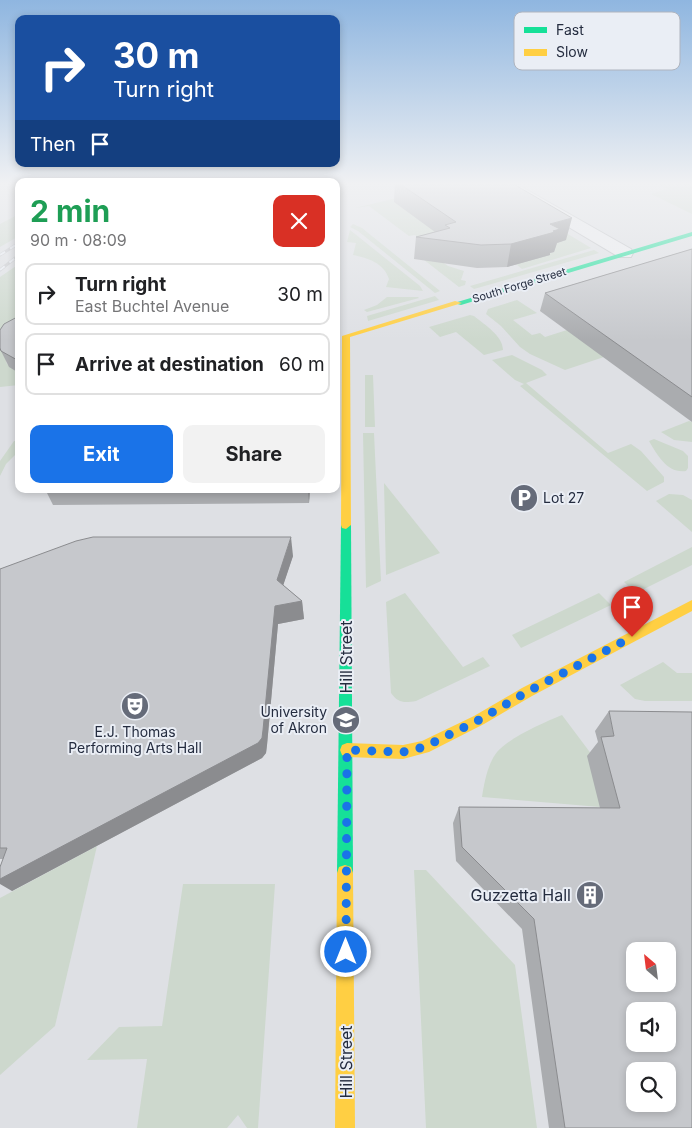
<!DOCTYPE html>
<html lang="en">
<head>
<meta charset="utf-8">
<style>
  body { margin:0; font-family:Inter,sans-serif; background:#f2f2f2; color:#202124; height:100vh; display:flex; flex-direction:column; font-size:19px; white-space:nowrap }
  * { box-sizing:border-box; margin:0 }
  p { font-size:16px; color:#757577 }
  .icon { flex:none; width:28px; height:28px; fill:none; stroke:currentColor; stroke-width:2; stroke-linecap:round; stroke-linejoin:round }
  .map { position:relative; flex:1; overflow:hidden }
  .details { position:absolute; left:15px; top:178px; width:325px; height:315px; display:flex; flex-direction:column; background:#fff; border-radius:10px; box-shadow:0 2px 8px #0003 }
  .details>* { flex:none }
  .hud { position:absolute; left:15px; top:15px; width:325px; height:152px; border-radius:10px; box-shadow:0 2px 8px #0003; background:#1a4fa0; color:#fff; overflow:hidden }
  .needle { width:32px; rotate:332deg }
  .buttons { position:absolute; left:626px; top:942px; display:grid; gap:10px }
  .buttons a { display:grid; place-items:center; width:50px; height:50px; border-radius:10px; background:#fff; box-shadow:0 2px 8px #0003; font-size:25px }
  .pin { position:absolute; display:grid; place-items:center; width:42px; height:42px; color:#fff; margin:-51px -21px; border-radius:50% 50% 50% 0; rotate:-45deg; box-shadow:0 0 5px #0007 }
  .pin .icon { rotate:45deg }
  .me { position:absolute; width:55px; margin:-28px; rotate:0deg; stroke-linejoin:round; filter:drop-shadow(0 0 4px #0008) }
  .turn { display:flex; align-items:center; gap:18px; height:105px; padding:0 15px; font-size:22px }
  .turn .icon { width:65px; height:65px; stroke-width:2.5 }
  .turn b { display:block; font-size:35px; line-height:42px }
  .then { display:flex; align-items:center; height:48px; padding:0 15px; background:#0003; gap:10px; font-size:19px }
  .round { display:grid; place-items:center; flex:none; width:52px; height:52px; border-radius:10px; background:#f2f2f2 }
  .summary { display:flex; align-items:center; justify-content:space-between; height:85px; padding:0 15px }
  h1 { font-size:30px; font-weight:700; line-height:38px; color:#1e9e55 }
  .primary-button { display:flex; gap:10px; margin-top:auto; padding:10px 15px }
  .primary-button a { flex:1; height:58px; border-radius:10px; background:#1a73e8; color:#fff; font-size:20px; font-weight:700; line-height:58px; text-align:center }
  .primary-button a+a { background:#f2f2f2; color:#202124 }
  ul { padding:0; list-style:none }
  li { display:flex; align-items:center; gap:15px; height:62px; margin:0 10px 8px; padding:0 5px; border:2px solid #e0e0e0; border-radius:10px }
  li div { flex:1 }
  li b { display:block; font-size:19px }
  li em { font-style:normal }
  .map>svg:first-child { display:block }
</style>
</head>
<body>
<div class="map">
<svg width="692" height="1128" viewBox="0 0 692 1128">
  <rect width="100%" height="100%" fill="#dee0e4"/>
  <g fill="#cdd8cd">
    <polygon points="660,182 692,182 692,214 651,194 667,189 654,183"/>
    <polygon points="442,187 453,245 449,260 415,235 409,236 369,206 355,208"/>
    <polygon points="19,214 19,236 0,247 0,224"/>
    <polygon points="543,219 591,248 522,269 516,264 554,252"/>
    <polygon points="353,224 362,228 440,291 435,293 358,231 350,227"/>
    <path d="M350,230L420,286L423,291L386,287L389,279C384,263 368,258 353,255L356,243L347,242Z"/>
    <polygon points="594,250 599,253 474,289 470,286"/>
    <polygon points="430,253 448,266 464,271 461,280 466,281 465,285 459,287 419,256"/>
    <polygon points="19,264 19,334 4,353 7,364 19,373 19,385 0,387 0,277"/>
    <polygon points="435,296 439,300 368,321 367,316"/>
    <polygon points="387,297 418,297 419,298 367,312 364,310 377,305"/>
    <polygon points="517,300 537,313 513,320 532,335 540,333 545,337 567,330 604,357 565,370 530,354 520,347 501,326 486,314 488,309"/>
    <path d="M470,315L474,316C485,325 503,336 503,350L484,355L456,332L440,337L429,327Z"/>
    <polygon points="512,355 542,370 547,375 526,383 608,453 631,444 641,451 664,477 664,482 647,491 520,386 524,384 515,380 492,360"/>
    <polygon points="365,375 373,375 375,427 365,427"/>
    <polygon points="689,421 692,422 692,442 674,440 661,432"/>
    <polygon points="363,433 374,433 381,581 366,588"/>
    <path d="M654,439L683,451L688,456V468L686,471C668,474 657,455 649,441Z"/>
    <polygon points="14,441 19,441 19,451 6,464 0,476 0,461"/>
    <polygon points="384,483 440,553 386,575"/>
    <polygon points="669,494 683,495 692,500 692,532 656,501"/>
    <polygon points="692,547 692,565 636,593 624,582"/>
    <path d="M405,593L463,667L483,657L490,666L416,701C404,703 398,703 391,693L386,602Z"/>
    <polygon points="599,593 611,605 521,648 512,635"/>
    <polygon points="663,662 677,673 692,673 692,701 645,701 635,699 620,685"/>
    <path d="M562,715L592,755L600,807L482,797C484,783 488,763 497,752C510,737 543,723 562,715Z"/>
    <polygon points="97,846 55,1026 0,1075 0,898"/>
    <polygon points="414,870 426,870 515,965 537,1128 426,1128"/>
    <polygon points="183,884 275,884 258,1128 247,1128 238,1115 227,1128 137,1128 147,1059 87,1060 119,1027 162,1026"/>
  </g>
  <g fill="none" stroke-linecap="round" stroke-linejoin="round">
    <defs>
      <polygon id="street" points="496,182 513,182 631,249 633,253 631,257 619,257 498,185"/>
    </defs>
    <use href="#street" stroke="#bcbec2" stroke-width="2"/>
    <use href="#street" fill="#edeef1" fill-rule="evenodd"/>
    <g fill="#16e098" fill-rule="evenodd">
      <polygon points="692,232 692,236 461,305 454,303"/>
      <polygon points="346,521 351,525 353,873 351,879 345,881 339,879 337,873 341,525"/>
    </g>
    <g fill="#ffcf43" fill-rule="evenodd">
      <polygon points="455,301 462,303 350,337 351,525 346,529 342,528 341,525 342,336"/>
      <polygon points="692,600 692,611 532,696 484,724 429,752 403,759 347,757 342,755 340,750 342,745 347,743 403,745 422,741 474,716 522,688"/>
      <polygon points="345,865 351,867 353,873 355,1128 335,1128 337,873 339,867"/>
    </g>
    <defs>
      <g id="rail">
        <polyline points="0,255 19,243"/>
        <polyline points="0,270 19,255"/>
      </g>
    </defs>
    <use href="#rail" stroke="#c6c8cc" stroke-width="3"/>
    <use href="#rail" stroke="#eaeef5" stroke-width="2" stroke-dasharray="6" stroke-linecap="butt"/>
  </g>
  <g fill="#aaacaf">
    <polygon points="395,182 510,182 566,240 557,243 554,252 550,253 550,255 507,267 477,268 414,259 416,237 435,232 394,202"/>
    <polygon points="692,249 692,422 540,311 545,293"/>
    <polygon points="19,316 19,373 9,367 0,349"/>
    <polygon points="45,489 310,489 309,503 53,505"/>
    <polygon points="293,556 283,585 302,601 304,619 278,624 267,745 266,753 262,758 12,891 3,859 0,859 0,569"/>
    <polygon points="609,711 692,1128 549,1128 522,929 456,861 453,823 459,807 600,808 587,756 598,742 595,731"/>
  </g>
  <g fill="#8b8c8f">
    <polygon points="572,218 566,240 557,243 554,252 550,253 550,255 507,267 511,244 550,224"/>
    <polygon points="308,489 310,489 309,503"/>
    <polygon points="291,537 293,556 279,598 277,580"/>
    <polygon points="302,601 304,619 278,624 267,745 266,753 262,758 12,891 0,884 0,879 275,606"/>
  </g>
  <g fill="#c6c8cc" stroke="#8b8c8f" fill-rule="evenodd">
    <polygon points="397,182 510,182 572,218 550,224 560,229 553,231 555,232 511,244 481,245 416,237 450,228 445,225 456,222"/>
    <polygon points="692,249 692,397 545,293"/>
    <polygon points="19,316 19,361 1,351 0,348 0,330 4,324"/>
    <polygon points="93,537 291,537 277,580 302,601 275,606 263,730 262,738 258,743 0,879 0,867 7,848 0,848 0,569 76,541"/>
    <path d="M609,711L692,712V1128H565L534,919L462,847L459,807L620,808L601,737L614,736ZM635,951H668V984H635ZM635,1011H668V1044H635ZM635,1071H668V1104H635Z"/>
  </g>
  <linearGradient id="sky" x2="0" y2="1"><stop stop-color="#8fb6e0"/><stop offset="0.54" stop-color="#f0f1f3"/><stop offset="1" stop-color="#f0f1f3" stop-opacity="0"/></linearGradient>
  <rect width="692" height="340" fill="url(#sky)"/>
  <g fill="none" stroke-linecap="round" stroke-linejoin="round">
    <polyline stroke="#1a73e8" stroke-width="9" stroke-dasharray="0 16.2" points="346,952 347,750 403,752 424,747 479,720 527,692 632,637"/>
  </g>
  <defs>
    <symbol id="parking-disc" viewBox="-11 -11 22 22"><circle r="9.5" fill="#656b79" stroke="#eaeef5"/><path d="M-3.5-5.5H1a3.5 3.5 0 0 1 0 7H-1V5.5H-3.5ZM-1-3.4V-.6H.8a1.4 1.4 0 0 0 0-2.8Z" fill="#fff"/></symbol>
    <symbol id="theatre-disc" viewBox="-11 -11 22 22"><circle r="9.5" fill="#656b79" stroke="#eaeef5"/><path d="M-5-5.5Q0-4 5-5.5V0Q5 5 0 6Q-5 5-5 0ZM-3.3-2.5H-1v1.5H-3.3ZM1-2.5H3.3v1.5H1ZM-2.8 1Q0 5.5 2.8 1Z" fill="#fff"/></symbol>
    <symbol id="university-disc" viewBox="-11 -11 22 22"><circle r="9.5" fill="#656b79" stroke="#eaeef5"/><path d="M0-5L7-2L0 1L-7-2ZM-4 1L0 2.5L4 1V4Q0 6-4 4Z" fill="#fff"/></symbol>
    <symbol id="building-disc" viewBox="-11 -11 22 22"><circle r="9.5" fill="#656b79" stroke="#eaeef5"/><path d="M-4-6H4V6H1V3H-1V6H-4ZM-2.5-4.3h1.7v1.8h-1.7ZM.8-4.3h1.7v1.8H.8ZM-2.5-1h1.7V.8h-1.7ZM.8-1h1.7V.8H.8Z" fill="#fff"/></symbol>
  </defs>
  <g fill-rule="evenodd">
    <use href="#parking-disc" x="508" y="482" width="32" height="32"/>
    <use href="#theatre-disc" x="119" y="690" width="32" height="32"/>
    <use href="#university-disc" x="330" y="704" width="32" height="32"/>
    <use href="#building-disc" x="574" y="879" width="32" height="32"/>
  </g>
  <g text-anchor="middle" stroke-width="4" stroke-linejoin="round" paint-order="stroke">
    <g font-size="11" fill="#242c3f" stroke="#eaeef5">
      <text transform="translate(519 285) rotate(-17)" y="4">South Forge Street</text>
    </g>
    <g font-size="14" fill="#242c3f" stroke="#eaeef5" text-anchor="start">
      <text x="543" y="503">Lot 27</text>
      <text x="327" y="717" text-anchor="end">University<tspan x="327" dy="16">of Akron</tspan></text>
      <text x="135" y="737" text-anchor="middle">E.J. Thomas<tspan x="135" dy="16">Performing Arts Hall</tspan></text>
    </g>
    <g font-size="16" fill="#242c3f" stroke="#eaeef5">
      <text transform="translate(346 657) rotate(-90)" y="6">Hill Street</text>
      <text transform="translate(346 1062) rotate(-90)" y="6">Hill Street</text>
    </g>
    <g font-size="16" fill="#242c3f" stroke="#eaeef5" text-anchor="end">
      <text x="571" y="901">Guzzetta Hall</text>
    </g>
  </g>
  <rect x="514" y="12" width="166" height="58" rx="8" fill="#eaeef5" stroke="#afb4be" stroke-width="1"/>
  <rect x="524" y="27" width="23" height="6" fill="#16e098"/>
  <rect x="524" y="49" width="23" height="7" fill="#ffcf43"/>
  <g font-size="14" fill="#242c3f">
    <text x="556" y="35">Fast</text>
    <text x="556" y="57">Slow</text>
  </g>
</svg>
<div class="buttons">
<a><svg class="needle" viewBox="-14 -14 28 28"><path d="M0-13l5 13h-10z" fill="#e53935"/><path d="M0 13l5-13h-10z" fill="#757577"/></svg></a>
<a><svg class="icon" aria-label="sound" viewBox="0 0 24 24"><path d="M4 9h4l5-4v14l-5-4H4zM17 9q2 3 0 6"/></svg></a>
<a><svg class="icon" aria-label="search" viewBox="0 0 24 24"><circle cx="10" cy="10" r="6"/><path d="M15 15l6 6"/></svg></a>
</div>
<div class="pin" style="left:632px;top:637px;background:#d93025"><svg class="icon" aria-label="arrive" viewBox="0 0 24 24"><path d="M6 21V4h12l-3 4 3 4H6"/></svg></div>
<svg class="me" style="left:346px;top:952px" viewBox="-20 -20 40 40"><circle r="17" fill="#1a73e8" stroke="#fff" stroke-width="3"/><path d="M0-11L8 9 0 5-8 9z" fill="#fff"/></svg>
<div class="hud">
<div class="turn"><svg class="icon" aria-label="right" viewBox="0 0 24 24"><path d="M7 20v-9h11M14 6l5 5-5 5"/></svg><div><b>30 m</b>Turn right</div></div>
<div class="then">Then<svg class="icon" aria-label="arrive" viewBox="0 0 24 24"><path d="M6 21V4h12l-3 4 3 4H6"/></svg></div>
</div>
<section class="details">
<div class="summary"><div><h1>2 min</h1><p>90 m · 08:09</p></div><a class="round" style="background:#d93025;color:#fff"><svg class="icon" aria-label="close" viewBox="0 0 24 24"><path d="M6 6l12 12M18 6L6 18"/></svg></a></div>
<ul>
<li><svg class="icon" aria-label="right" viewBox="0 0 24 24"><path d="M7 20v-9h11M14 6l5 5-5 5"/></svg><div><b>Turn right</b><p>East Buchtel Avenue</p></div><em>30 m</em></li>
<li><svg class="icon" aria-label="arrive" viewBox="0 0 24 24"><path d="M6 21V4h12l-3 4 3 4H6"/></svg><div><b>Arrive at destination</b></div><em>60 m</em></li>
</ul>
<div class="primary-button"><a>Exit</a><a>Share</a></div>
</section>
</div>
</body>
</html>
